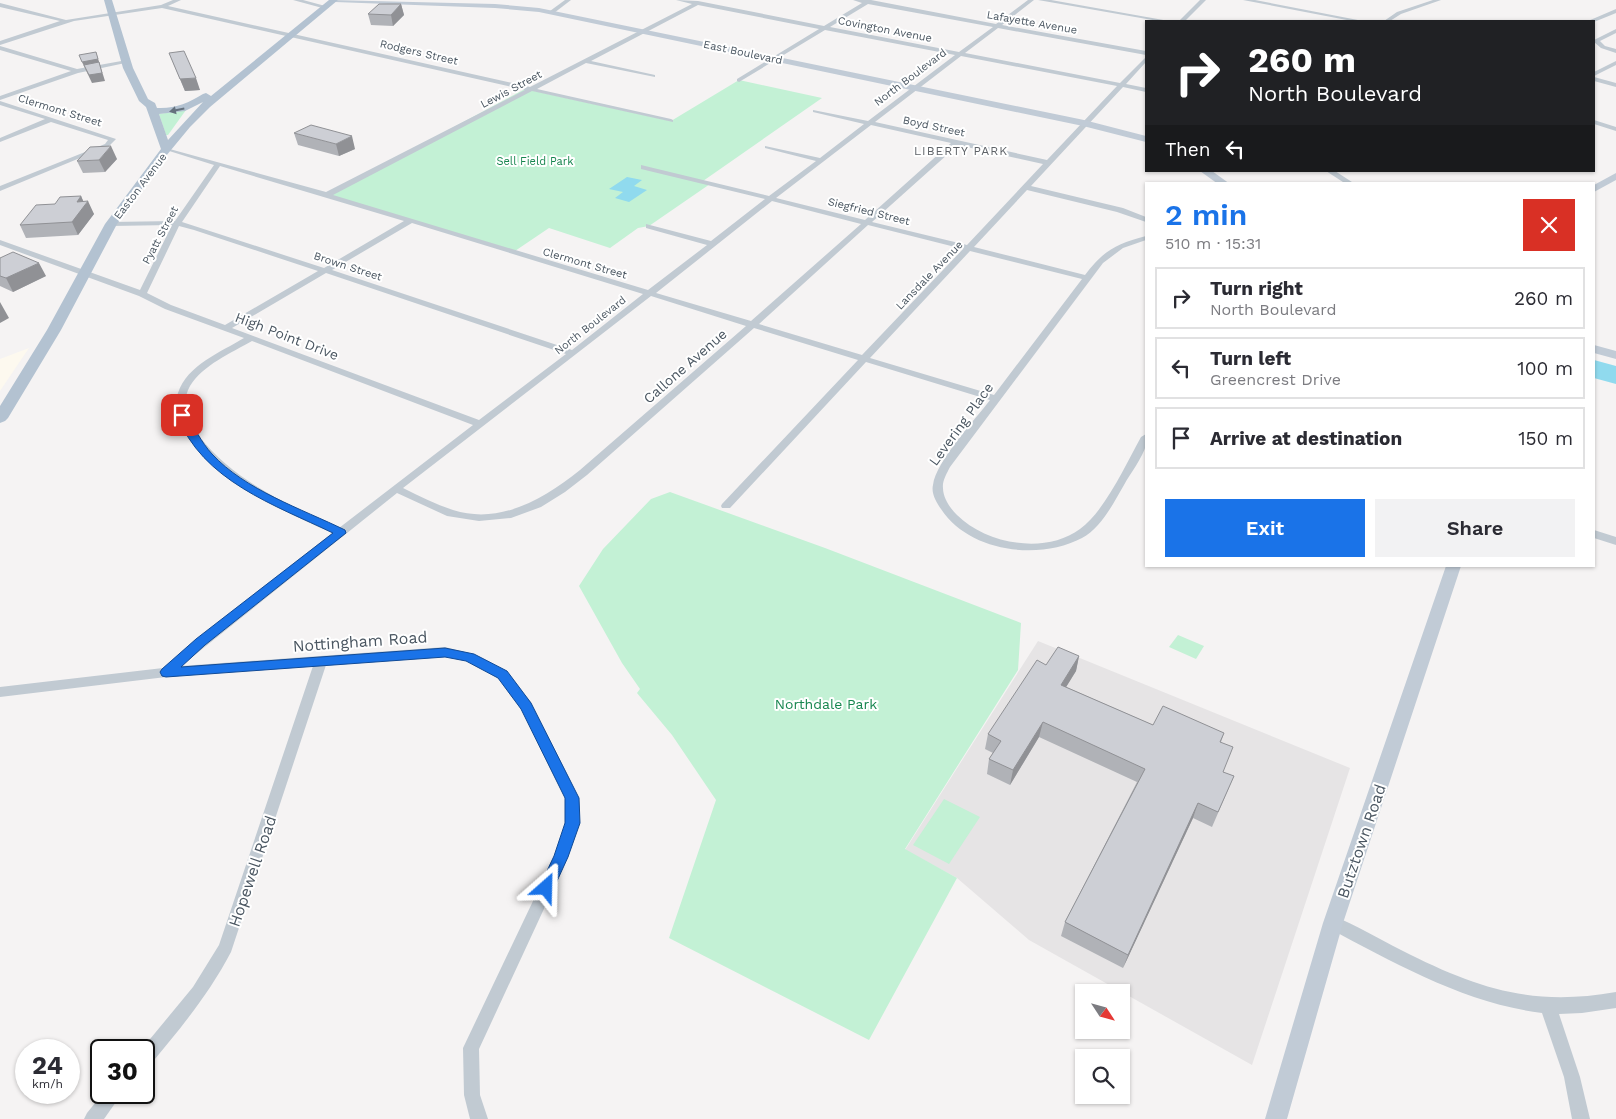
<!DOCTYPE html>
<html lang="en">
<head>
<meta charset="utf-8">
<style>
  body { margin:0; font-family:"Work Sans",sans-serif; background:#f2f2f3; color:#2b2b33; height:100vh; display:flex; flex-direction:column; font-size:19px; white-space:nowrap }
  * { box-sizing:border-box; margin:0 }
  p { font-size:16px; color:#7c7c81 }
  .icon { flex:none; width:28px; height:28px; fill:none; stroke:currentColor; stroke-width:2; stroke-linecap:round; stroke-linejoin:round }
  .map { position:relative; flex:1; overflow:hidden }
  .panel { position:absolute; left:1145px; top:182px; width:450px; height:385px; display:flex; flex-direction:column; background:#fff; border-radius:0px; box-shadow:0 1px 4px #0004 }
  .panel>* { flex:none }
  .hud { position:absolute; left:1145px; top:20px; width:450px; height:152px; border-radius:0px; box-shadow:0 1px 4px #0004; background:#202124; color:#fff; overflow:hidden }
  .needle { width:32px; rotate:126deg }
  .fabs { position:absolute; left:1075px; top:984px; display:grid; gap:10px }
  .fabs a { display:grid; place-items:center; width:55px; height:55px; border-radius:0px; background:#fff; box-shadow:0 1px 4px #0004; font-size:25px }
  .speed { position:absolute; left:15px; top:1039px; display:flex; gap:10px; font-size:25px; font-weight:700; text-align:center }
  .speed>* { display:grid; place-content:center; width:65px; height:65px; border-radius:50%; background:#fff; box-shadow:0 1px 4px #0004; line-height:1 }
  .speed small { font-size:12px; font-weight:400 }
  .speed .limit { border:2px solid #111; border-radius:8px; background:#fff; color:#111 }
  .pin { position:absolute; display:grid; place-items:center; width:42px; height:42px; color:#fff; margin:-21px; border-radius:10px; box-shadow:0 2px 8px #0006 }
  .me { position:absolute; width:55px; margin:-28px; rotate:25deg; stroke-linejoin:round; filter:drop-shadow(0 0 4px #0008) }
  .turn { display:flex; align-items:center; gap:18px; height:105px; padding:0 20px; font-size:22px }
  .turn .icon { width:65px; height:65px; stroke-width:2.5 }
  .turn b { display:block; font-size:35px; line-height:42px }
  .then { display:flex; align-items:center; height:48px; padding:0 20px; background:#0003; gap:10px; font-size:19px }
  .round { display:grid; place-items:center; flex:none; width:52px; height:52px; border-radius:0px; background:#f2f2f3 }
  .summary { display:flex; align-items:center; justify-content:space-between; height:85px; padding:0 20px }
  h1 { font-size:30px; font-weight:600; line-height:38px; color:#1a73e8 }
  .primary-button { display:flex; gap:10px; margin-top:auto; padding:10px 20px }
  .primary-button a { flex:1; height:58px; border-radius:0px; background:#1a73e8; color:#fff; font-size:20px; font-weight:600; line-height:58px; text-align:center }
  .primary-button a+a { background:#f2f2f3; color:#2b2b33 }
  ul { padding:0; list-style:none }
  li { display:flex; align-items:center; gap:15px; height:62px; margin:0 10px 8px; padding:0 10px; border:2px solid #e1e1e2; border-radius:0px }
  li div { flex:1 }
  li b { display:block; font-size:19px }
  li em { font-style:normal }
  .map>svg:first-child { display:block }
</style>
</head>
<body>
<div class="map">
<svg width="1616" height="1119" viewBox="0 0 1616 1119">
  <rect width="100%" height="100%" fill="#f5f3f3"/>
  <polygon fill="#fdf9ef" points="29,348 0,391 0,359"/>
  <polygon fill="#e6e4e5" points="1038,641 1350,768 1252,1065 1029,940 957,878 905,850"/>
  <g fill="#c3f1d5">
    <polygon points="739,80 822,98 703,181 710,184 649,226 638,228 610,248 549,228 512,253 327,195 525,89 671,121"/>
    <polygon points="186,110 168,135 166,135 159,114"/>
    <polygon points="670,492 825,548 1021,623 1018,670 905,849 957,878 869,1040 669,938 716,800 672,735 637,693 640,689 622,663 579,586 603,549 651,499"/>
    <polygon points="1178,635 1204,646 1196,659 1169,647"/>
    <polygon points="944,799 980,817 949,864 913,845"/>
  </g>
  <g fill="#90daee">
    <polygon points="627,177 642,180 634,186 647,190 629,202 615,198 623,192 609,189"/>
    <polygon points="1594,360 1616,366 1616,384 1594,378"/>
  </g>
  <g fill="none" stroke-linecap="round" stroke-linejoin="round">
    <g fill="#c1cad2" fill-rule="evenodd">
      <path d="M173,0H181L168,6L530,87L692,4L676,0L698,1L824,26L862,3L853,0H871L996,24L1028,0H1034L1002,25L1146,51V55L998,28L965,53L1120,83L1146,57V62L1126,84L1146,88V92L1123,87L1031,186L1123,208L1146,217V222L1117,212L1027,190L974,247L1085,275C1104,250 1116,244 1146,236V240L1123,248L1103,263L950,467C947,473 942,481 943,488C943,498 950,508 957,515C986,544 1045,555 1080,529C1105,511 1126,464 1141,437L1146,434C1146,437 1147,442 1146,445C1143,457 1130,474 1124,485C1113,504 1101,528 1082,538C1039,561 969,552 941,509C936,502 931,493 933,485C936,461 975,420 990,400L866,362L730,508H722L721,506L722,504L858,360L754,328L587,475L565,492L541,507L511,518L479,521L447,516L397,493L181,666L445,647L473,654L506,672L531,702L579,798L580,823L568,857L479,1049L480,1095L488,1119H470L464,1095L463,1048L554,857L566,823L565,798L521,709L498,678L466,661L445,657L326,665L231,952C209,994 180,1029 150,1065L144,1067V1050H141L193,987L219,945L313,666L166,677L0,697V687L163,668L332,533C279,509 227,487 191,439C182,426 172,409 178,393C187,365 221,352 244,338L165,309L139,296L0,245V240L140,290L172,225L111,226L107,224L111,222L175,221L214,165L166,150V148L326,192L525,90L162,8L74,21L0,45V41L60,21L0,7V3L66,20L161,5ZM868,4L993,27L959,52L830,27ZM698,5L819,29L737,79V81L739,82L825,30L955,55L868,121L813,110V112L864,124L820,158L765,146V148L816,161L769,196L641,165V169L765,199L711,241L646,224V228L707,245L648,290L333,195L532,91L673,122V120L671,119L537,89L586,63L655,77V75L591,61ZM961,56L1117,86L1047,160L875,122ZM871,125L951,143L865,220L776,198ZM958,145L1043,164L967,245L872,222ZM220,166L404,221L324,268L182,222ZM772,201L861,224L751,321L656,293ZM412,223L643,294L572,350L332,270ZM868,225L963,249L862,355L759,324ZM179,226L194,230L318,271L225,325L171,305L147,293ZM970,251L1082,279L994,395L870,358ZM326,273L566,354L479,420L232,328ZM651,296L746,326L580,470C544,499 500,525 453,510C435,504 419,496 403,488ZM252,341L473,425L339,528C287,504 235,482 199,436C189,422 180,403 190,386C203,365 231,353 252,341Z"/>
      <polygon points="293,0 303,0 329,7 326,9"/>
      <polygon points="565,0 571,0 554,13 550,13 550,11"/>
      <polygon points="1038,0 1051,0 1169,21 1158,21"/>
      <polygon points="1200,0 1206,0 1185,21 1179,21"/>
      <polygon points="1243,0 1255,0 1363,21 1352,21"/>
      <polygon points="1433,0 1441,0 1401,14 1390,21 1384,21 1397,12"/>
      <polygon points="1616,9 1616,13 1594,22 1588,21"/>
      <polygon points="1616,29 1616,33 1600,41 1605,46 1616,49 1616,53 1601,48 1594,42 1594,40"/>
      <polygon points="0,46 77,69 127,60 130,62 78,73 0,100 0,96 71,71 0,50"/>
      <polygon points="1616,61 1616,65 1594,76 1594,72"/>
      <polygon points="1594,77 1616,83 1616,87 1594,81"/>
      <polygon points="0,101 116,139 109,146 0,191 0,186 105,144 108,140 51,122 0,142 0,138 45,119 0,105"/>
      <polygon points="1594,120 1616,127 1616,131 1594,124"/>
      <polygon points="1326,171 1335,171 1355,184 1346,184"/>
      <polygon points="1594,530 1616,537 1616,545 1594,538"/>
      <path d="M1333,916C1356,925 1379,939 1401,950C1476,988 1531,1007 1616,992V1008L1582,1013L1559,1014L1580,1077L1590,1119H1572L1564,1077L1542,1013C1464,1003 1397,964 1328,928L1325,923L1328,918Z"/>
      <polygon points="104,1092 123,1092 104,1119 84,1119 87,1113"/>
    </g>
    <g fill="#c1cbd6" fill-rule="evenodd">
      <polygon points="331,0 495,4 539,8 1084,120 1146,136 1146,142 1083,126 539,12 495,8 335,2"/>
      <polygon points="1200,171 1212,171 1230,184 1218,184"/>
      <polygon points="1616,173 1616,180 1594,192 1594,185"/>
      <polygon points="1594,345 1616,351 1616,359 1594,353"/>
      <polygon points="1446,566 1461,566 1343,923 1287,1119 1265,1119 1323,923"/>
    </g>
    <path fill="#b3c2d1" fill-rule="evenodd" d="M104,0H112L133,68L148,99L155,103L157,108C175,109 188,103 203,94L206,93L211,96L329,0H338L210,107L190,127L166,156L117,224L61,330L8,418L5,421L0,423V406L47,330L105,224L161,149L146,107L139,101L123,68ZM203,102L168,140L159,114L185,111Z"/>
  </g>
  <g fill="#b0b2b7">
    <polygon points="401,4 404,15 393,26 371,25 368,14"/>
    <polygon points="169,53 200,90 185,91"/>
    <polygon points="294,133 355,149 339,156 298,145"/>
    <polygon points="117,159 105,172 83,173 77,161"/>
    <polygon points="81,196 83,201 94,214 78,235 26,238 20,225"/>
    <polygon points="0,258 46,276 13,292 0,286"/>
    <polygon points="1079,656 1076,671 1066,687 1153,725 1224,733 1221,742 1223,772 1234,776 1212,827 1193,818 1123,968 1061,936 1065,922 1137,782 1039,737 1010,785 987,774 989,759 993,753 985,749 988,734 1046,665"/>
  </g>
  <g fill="#909195">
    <polygon points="401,4 404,15 393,26 391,15"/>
    <polygon points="96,52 105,81 92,83 82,62"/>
    <polygon points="196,78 200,90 185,91 180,79"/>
    <polygon points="352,136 355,149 339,156 336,144"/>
    <polygon points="111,146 117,159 105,172 99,160"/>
    <polygon points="81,196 85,205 88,201 94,214 78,235 72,222 77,202"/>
    <polygon points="39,263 46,276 13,292 6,278"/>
    <polygon points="0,302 9,318 0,323"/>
    <polygon points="1079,656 1076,671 1058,700 1061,685"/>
    <polygon points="1043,722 1039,737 1010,785 1013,770"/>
    <polygon points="1198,803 1193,818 1123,968 1128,955"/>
  </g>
  <g fill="#cdcfd5" stroke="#909195">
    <polygon points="379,4 401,4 391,15 368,14"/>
    <polygon points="184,51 196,78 180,79 169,53"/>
    <polygon points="96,52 98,59 82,62 79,55"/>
    <polygon points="99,62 102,73 89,75 84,65"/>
    <polygon points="311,125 352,136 336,144 294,133"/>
    <polygon points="111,146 99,160 77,161 90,147"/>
    <polygon points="81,196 77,202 88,201 72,222 20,225 36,205 55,204 60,197"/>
    <polygon points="13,252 39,263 6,278 0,276 0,258"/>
    <polygon points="1058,647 1079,656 1061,685 1153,725 1163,706 1224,733 1220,742 1233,747 1223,772 1234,776 1218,812 1198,803 1128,955 1065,922 1145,769 1043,722 1013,770 989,759 1001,741 988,734 1037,660 1046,665"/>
  </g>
  <defs><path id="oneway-solid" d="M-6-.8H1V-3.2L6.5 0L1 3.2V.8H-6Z" transform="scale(1.25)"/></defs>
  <use fill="#64717d" href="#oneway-solid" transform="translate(177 110) rotate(168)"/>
  <path fill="#1a73e8" stroke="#114b97" d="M182,412L186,413C194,427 201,442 212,454C245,490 302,509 345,530L346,533L205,645L181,667L445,648L474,654L507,671L531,703L579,798L580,823L568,857L552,892L546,894L541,892L539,888L554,856L565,823V798L521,709L498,678L466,661L445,657L166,677L162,676L160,672L162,669L196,639L333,533C275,505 202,481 177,415Z"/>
  <g text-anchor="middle" stroke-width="4" stroke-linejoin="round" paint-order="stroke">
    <g font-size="11" fill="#4a5661" stroke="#fff">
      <text transform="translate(1032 22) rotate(10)" y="4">Lafayette Avenue</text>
      <text transform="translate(885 29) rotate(11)" y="4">Covington Avenue</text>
      <text transform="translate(419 52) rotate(13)" y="4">Rodgers Street</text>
      <text transform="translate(743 52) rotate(12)" y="4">East Boulevard</text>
      <text transform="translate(910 77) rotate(-37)" y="4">North Boulevard</text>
      <text transform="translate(511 89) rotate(-28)" y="4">Lewis Street</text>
      <text transform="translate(60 110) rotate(17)" y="4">Clermont Street</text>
      <text transform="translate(934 126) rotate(12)" y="4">Boyd Street</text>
      <text transform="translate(140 186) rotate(-53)" y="4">Easton Avenue</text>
      <text transform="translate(869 211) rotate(14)" y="4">Siegfried Street</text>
      <text transform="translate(160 235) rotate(-62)" y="4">Pyatt Street</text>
      <text transform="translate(585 263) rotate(16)" y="4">Clermont Street</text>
      <text transform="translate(348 266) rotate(18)" y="4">Brown Street</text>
      <text transform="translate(929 275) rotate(-46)" y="4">Lansdale Avenue</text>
      <text transform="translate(590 325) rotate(-38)" y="4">North Boulevard</text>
    </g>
    <g font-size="11" fill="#17864f" stroke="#fff">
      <text x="535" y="165">Sell Field Park</text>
    </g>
    <g font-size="12" letter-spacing="1" fill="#5f6368" stroke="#fff">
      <text x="961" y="155">LIBERTY PARK</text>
    </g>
    <g font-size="14" fill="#4a5661" stroke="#fff">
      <text transform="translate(287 336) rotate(21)" y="5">High Point Drive</text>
      <text transform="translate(685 366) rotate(-41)" y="5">Callone Avenue</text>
      <text transform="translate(961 424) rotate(-54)" y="5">Levering Place</text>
    </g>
    <g font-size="14" fill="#17864f" stroke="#fff">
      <text x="826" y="709">Northdale Park</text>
    </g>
    <g font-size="16" fill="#4a5661" stroke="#fff">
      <text transform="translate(360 641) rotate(-4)" y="6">Nottingham Road</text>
      <text transform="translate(1361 841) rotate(-71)" y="6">Butztown Road</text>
      <text transform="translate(252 871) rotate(-71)" y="6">Hopewell Road</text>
    </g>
  </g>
</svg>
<div class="fabs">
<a><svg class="needle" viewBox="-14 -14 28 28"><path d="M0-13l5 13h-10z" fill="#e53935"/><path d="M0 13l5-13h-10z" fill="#7c7c81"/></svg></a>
<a><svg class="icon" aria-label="search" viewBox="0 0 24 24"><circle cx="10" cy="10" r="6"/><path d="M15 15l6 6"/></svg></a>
</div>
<div class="speed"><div>24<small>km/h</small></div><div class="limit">30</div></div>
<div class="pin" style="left:182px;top:415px;background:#d93025"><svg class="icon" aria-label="arrive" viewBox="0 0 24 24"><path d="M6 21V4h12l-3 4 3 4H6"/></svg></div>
<svg class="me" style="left:546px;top:888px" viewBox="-20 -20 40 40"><path d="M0-17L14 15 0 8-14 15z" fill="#1a73e8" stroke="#fff" stroke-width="4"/></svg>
<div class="hud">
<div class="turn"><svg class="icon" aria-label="right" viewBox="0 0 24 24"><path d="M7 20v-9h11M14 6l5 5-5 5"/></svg><div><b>260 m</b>North Boulevard</div></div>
<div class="then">Then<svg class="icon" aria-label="left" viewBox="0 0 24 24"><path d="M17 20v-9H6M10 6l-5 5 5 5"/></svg></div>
</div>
<section class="panel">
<div class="summary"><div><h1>2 min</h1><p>510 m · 15:31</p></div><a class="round" style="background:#d93025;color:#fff"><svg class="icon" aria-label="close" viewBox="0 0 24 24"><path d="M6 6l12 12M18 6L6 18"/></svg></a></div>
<ul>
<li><svg class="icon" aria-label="right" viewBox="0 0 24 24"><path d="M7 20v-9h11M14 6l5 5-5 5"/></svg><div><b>Turn right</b><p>North Boulevard</p></div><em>260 m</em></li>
<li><svg class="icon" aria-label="left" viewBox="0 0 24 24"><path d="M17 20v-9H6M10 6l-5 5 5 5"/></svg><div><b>Turn left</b><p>Greencrest Drive</p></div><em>100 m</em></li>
<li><svg class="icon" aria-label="arrive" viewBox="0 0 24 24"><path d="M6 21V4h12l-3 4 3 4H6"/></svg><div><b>Arrive at destination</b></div><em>150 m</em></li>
</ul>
<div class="primary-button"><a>Exit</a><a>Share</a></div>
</section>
</div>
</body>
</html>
